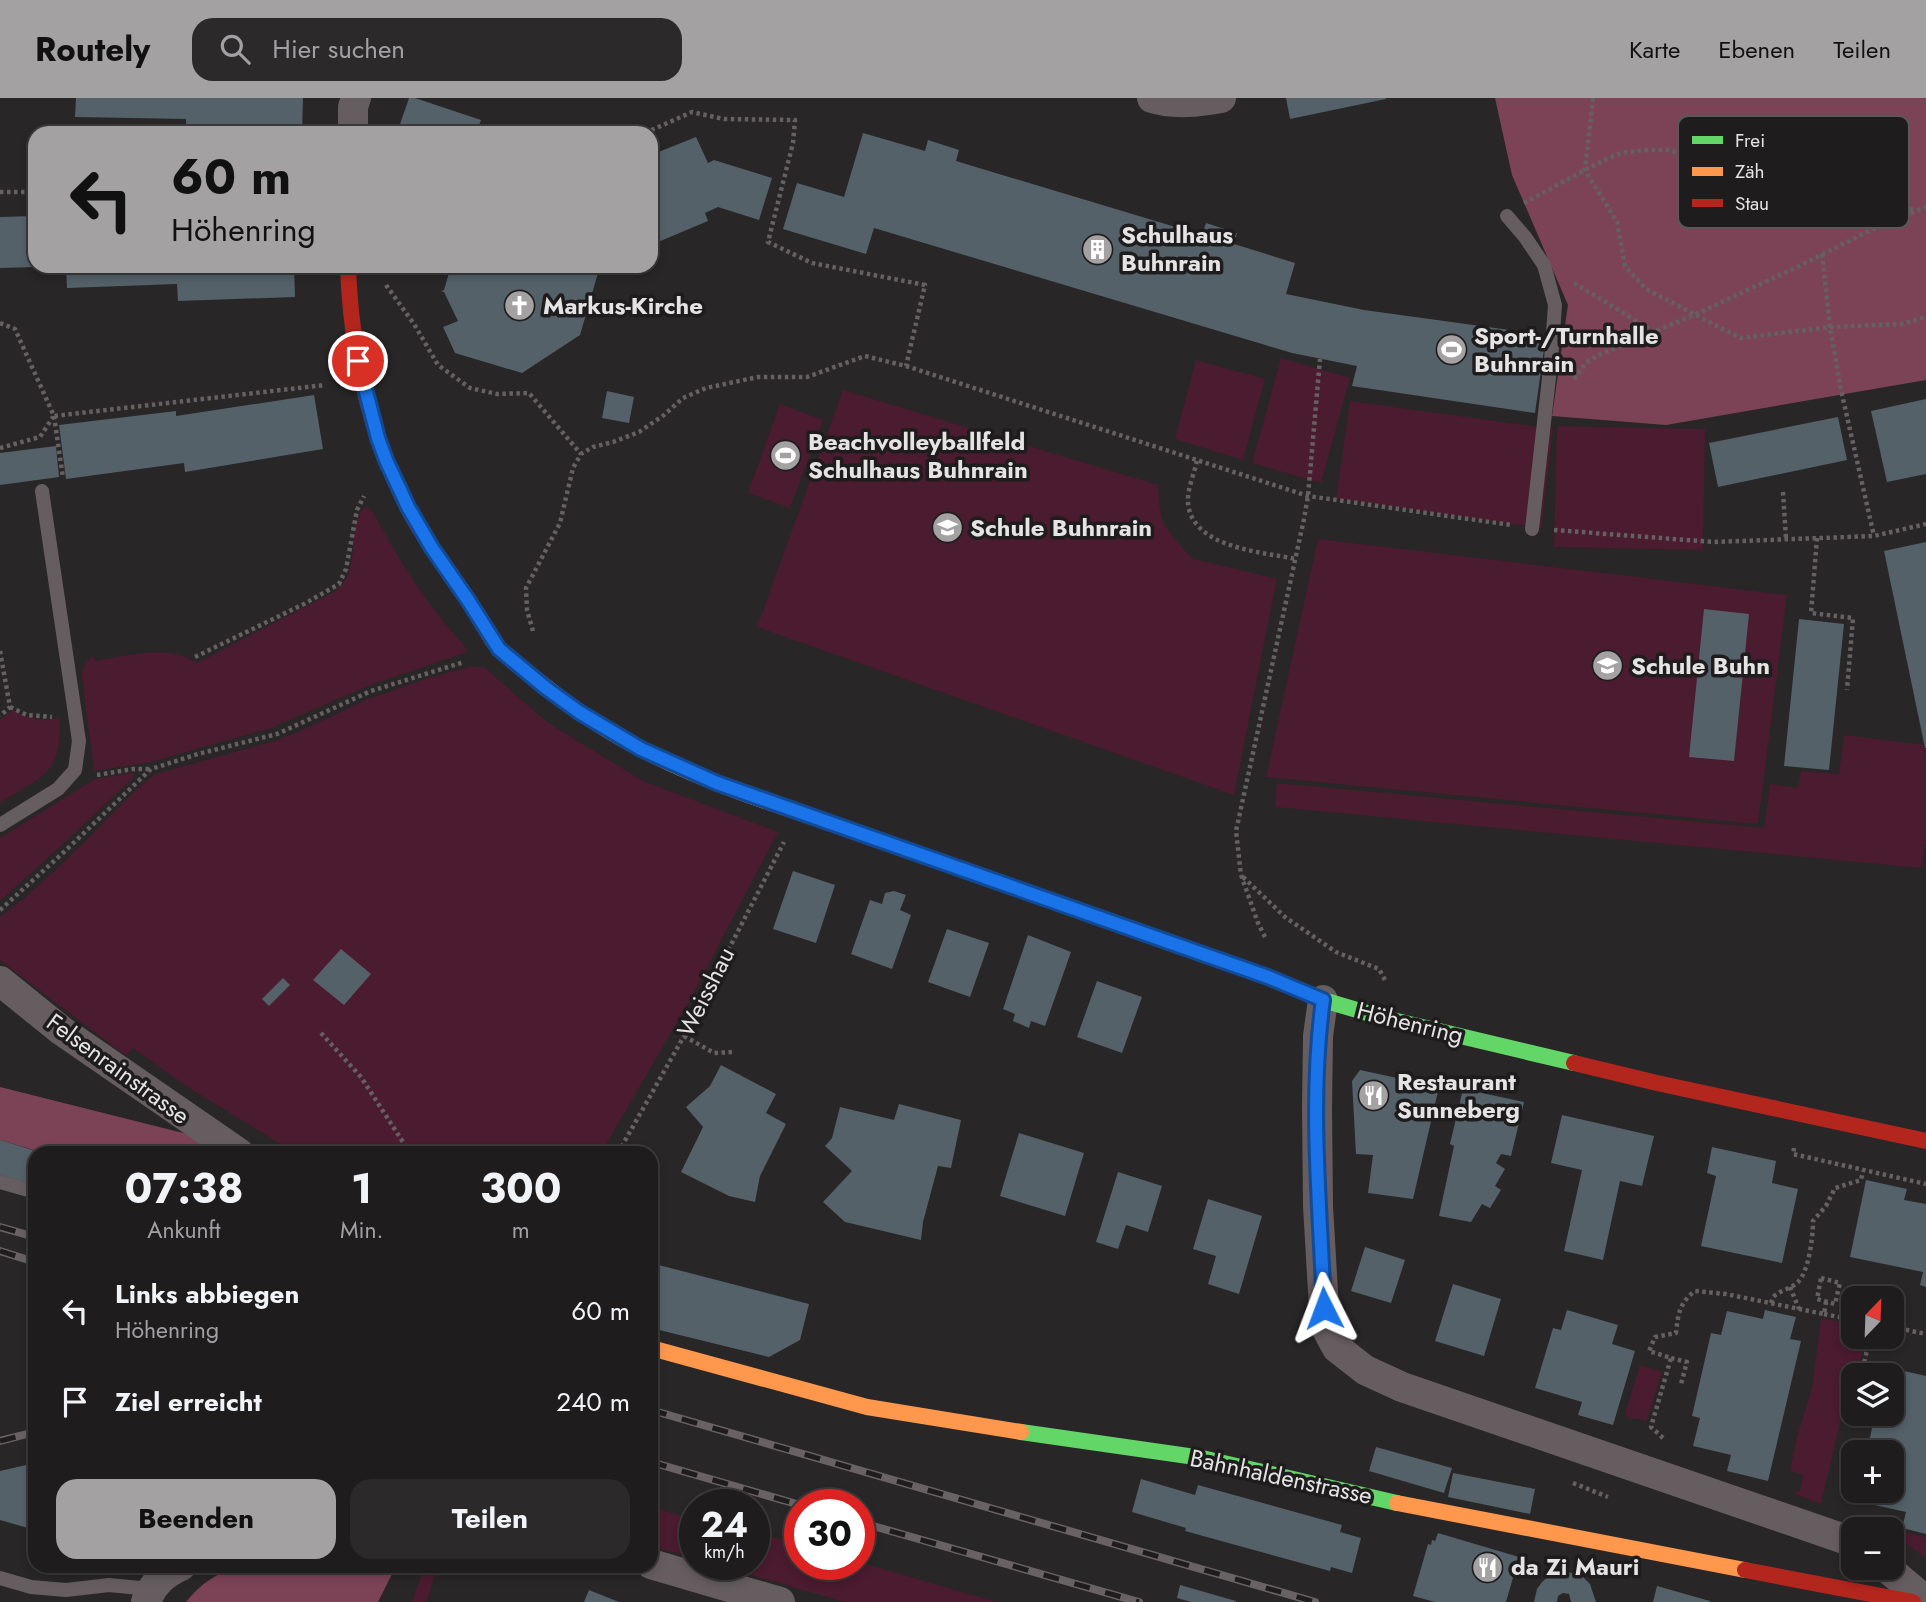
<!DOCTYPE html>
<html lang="de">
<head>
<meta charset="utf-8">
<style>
  body { margin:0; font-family:Jost,sans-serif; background:#2b292a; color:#f1f3f6; height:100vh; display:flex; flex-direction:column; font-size:26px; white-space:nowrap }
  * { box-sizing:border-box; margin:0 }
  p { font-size:23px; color:#a1a1a4 }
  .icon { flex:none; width:38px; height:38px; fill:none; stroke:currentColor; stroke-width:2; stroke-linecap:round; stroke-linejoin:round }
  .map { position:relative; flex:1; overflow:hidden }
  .side { position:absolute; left:28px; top:1048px; width:630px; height:427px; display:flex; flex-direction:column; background:#1e1c1d; border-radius:21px; box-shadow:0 4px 10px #0003,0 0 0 2px #3c3a3b }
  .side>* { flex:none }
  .banner { position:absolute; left:28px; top:28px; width:630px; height:147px; border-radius:21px; box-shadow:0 4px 10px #0003,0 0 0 2px #3c3a3b; background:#a3a1a1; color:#111; overflow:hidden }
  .needle { width:46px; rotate:23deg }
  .buttons { position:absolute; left:1841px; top:1188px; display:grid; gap:14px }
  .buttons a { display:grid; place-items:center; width:63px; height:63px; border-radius:14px; background:#1e1c1d; box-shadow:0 4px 10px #0003,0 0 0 2px #3c3a3b; font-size:35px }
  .speed { position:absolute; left:679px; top:1391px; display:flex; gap:14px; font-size:35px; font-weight:700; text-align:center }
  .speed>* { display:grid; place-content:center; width:91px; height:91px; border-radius:50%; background:#1e1c1d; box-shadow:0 4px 10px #0003,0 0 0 2px #3c3a3b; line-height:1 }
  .speed small { font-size:18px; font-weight:400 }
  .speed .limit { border:10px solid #d22; background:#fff; color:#111 }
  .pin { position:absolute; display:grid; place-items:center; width:60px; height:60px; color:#fff; margin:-30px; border:4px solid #fff; border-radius:50%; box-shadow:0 2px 7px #0007 }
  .me { position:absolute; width:77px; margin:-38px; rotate:357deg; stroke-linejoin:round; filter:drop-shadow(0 0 5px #0008) }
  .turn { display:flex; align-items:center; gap:24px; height:147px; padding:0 28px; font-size:32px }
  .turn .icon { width:91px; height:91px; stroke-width:2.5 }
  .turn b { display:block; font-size:49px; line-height:60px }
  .eta { display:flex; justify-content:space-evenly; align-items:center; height:119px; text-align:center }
  .eta b { font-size:42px; font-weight:700; line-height:49px }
  .action { display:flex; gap:14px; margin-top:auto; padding:14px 28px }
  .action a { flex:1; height:80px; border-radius:21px; background:#a3a1a1; color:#111; font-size:28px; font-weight:700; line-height:80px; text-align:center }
  .action a+a { background:#2b292a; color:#f1f3f6 }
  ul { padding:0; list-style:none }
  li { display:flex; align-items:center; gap:21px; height:91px; padding:0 28px }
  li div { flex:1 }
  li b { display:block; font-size:26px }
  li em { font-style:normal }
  header { display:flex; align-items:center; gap:42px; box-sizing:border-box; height:98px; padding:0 35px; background:#a3a1a1; color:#111 }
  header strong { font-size:33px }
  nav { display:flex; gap:38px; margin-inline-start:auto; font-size:24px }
  .search { width:490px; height:63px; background:#2b292a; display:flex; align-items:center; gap:18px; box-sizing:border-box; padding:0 24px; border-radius:21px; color:#a1a1a4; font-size:26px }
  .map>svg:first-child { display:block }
</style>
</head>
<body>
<header>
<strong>Routely</strong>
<div class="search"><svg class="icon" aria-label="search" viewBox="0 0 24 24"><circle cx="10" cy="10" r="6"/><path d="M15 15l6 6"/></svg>Hier suchen</div>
<nav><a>Karte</a><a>Ebenen</a><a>Teilen</a></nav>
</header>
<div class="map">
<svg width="1926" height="1504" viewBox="0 0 1926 1504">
  <rect width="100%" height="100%" fill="#282627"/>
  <g fill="#4b1b2f">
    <polygon points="1281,260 1350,280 1321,385 1252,365"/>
    <polygon points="1196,262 1265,281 1243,362 1175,341"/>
    <polygon points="843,292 1158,387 1159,405 1163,424 1175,442 1193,461 1277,481 1234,697 757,529"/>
    <polygon points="1350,303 1553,331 1541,430 1336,400"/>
    <polygon points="780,306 823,322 790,410 748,395"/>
    <polygon points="1557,328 1705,331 1703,452 1554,449"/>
    <path d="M365,409L369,410L373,414C399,464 429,509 467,551L464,555L368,588L271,630L151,664L94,673L82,579C82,569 85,564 94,558L95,563C122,559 155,549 182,558C187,559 192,563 197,565L336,493C363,471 345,428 365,409Z"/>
    <polygon points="1318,441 1787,497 1758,726 1266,679"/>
    <path d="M470,569H484L547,624L643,683L778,734L689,904L601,1055H295L186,988L133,950L126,958L0,862V819C26,800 50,778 73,755C101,729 125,700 155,676L271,644L296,635L368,601L432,579Z"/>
    <path d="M12,612C28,620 41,624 59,620C64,675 41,679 0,705V622Z"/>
    <polygon points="1844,637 1924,647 1926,656 1926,746 1924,747 1922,770 1275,709 1277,685 1764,730 1770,686 1798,690 1801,673 1839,676"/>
    <polygon points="131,675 135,676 132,681 63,746 0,803 0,740 95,681"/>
    <polygon points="1821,1220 1853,1227 1853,1239 1866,1239 1857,1277 1853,1278 1853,1295 1848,1318 1842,1316 1821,1406 1795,1396 1796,1394 1800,1393 1803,1377 1790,1373 1797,1339 1812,1290"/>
    <polygon points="1640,1267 1662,1274 1646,1325 1645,1322 1630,1320 1625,1316"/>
    <polygon points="651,1405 659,1407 658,1411 695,1422 695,1460 651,1448"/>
    <polygon points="1899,1433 1926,1439 1926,1460 1894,1437"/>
    <polygon points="754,1434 800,1447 800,1466 859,1466 859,1464 996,1504 844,1504 717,1467 754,1466"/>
    <polygon points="422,1468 435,1468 432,1487 426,1504 412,1504 424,1470"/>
  </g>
  <g fill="#7c4357">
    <polygon points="1495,0 1926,0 1926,282 1666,327 1552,318 1568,207 1512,77"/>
    <polygon points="0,989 187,1036 216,1055 44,1055 0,1042"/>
    <path d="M241,1468H396L378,1504H186C201,1485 218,1474 241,1468Z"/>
  </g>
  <g fill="#546169">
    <polygon points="76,0 303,0 302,35 186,35 186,21 75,19"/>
    <polygon points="409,0 415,0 481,22 476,35 397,35"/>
    <polygon points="1286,0 1386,0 1386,1 1290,21"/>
    <polygon points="863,35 925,53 928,42 959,52 956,63 1202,137 1206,125 1237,135 1234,146 1295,165 1286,196 1364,212 1546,237 1535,315 1352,288 1357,268 1292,255 874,130 866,156 783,131 797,85 844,99"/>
    <polygon points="696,39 708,65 714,62 772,80 759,122 718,109 705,115 708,123 651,147 651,57"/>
    <polygon points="35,118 35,169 0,170 0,119"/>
    <polygon points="66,168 294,168 295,199 178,203 177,186 67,190"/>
    <polygon points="451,168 600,168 580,237 522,275 455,255 443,229 458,223 444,194 441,193 444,192"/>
    <polygon points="607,293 634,299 629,325 602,320"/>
    <polygon points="314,297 323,351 185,374 184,365 66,381 59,327 176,313 176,318"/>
    <polygon points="1926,301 1926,376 1887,384 1871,313"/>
    <polygon points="1838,319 1847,362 1718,389 1709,345"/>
    <polygon points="56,348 59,379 0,387 0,355"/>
    <polygon points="1926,444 1926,650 1925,650 1884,453"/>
    <polygon points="1704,511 1749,516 1734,663 1689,659"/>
    <polygon points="1799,521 1844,526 1829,672 1784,668"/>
    <polygon points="793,773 835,787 816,845 773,831"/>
    <polygon points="894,793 906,797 900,812 911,817 892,871 851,856 870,802 882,806 885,795"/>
    <polygon points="947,831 989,845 970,899 928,884"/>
    <polygon points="1028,837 1071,854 1045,928 1031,923 1029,930 1013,923 1015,916 1003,911"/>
    <polygon points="341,851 371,876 344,907 313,882"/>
    <polygon points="283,880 290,887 269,908 262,901"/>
    <polygon points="1097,883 1142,899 1122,955 1077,939"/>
    <polygon points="721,967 776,996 766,1015 786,1026 760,1078 755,1104 729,1098 681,1074 703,1029 686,1009 710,988"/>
    <polygon points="1360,972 1439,989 1413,1101 1368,1095 1373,1057 1356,1056 1352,983"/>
    <polygon points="1463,991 1524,1004 1511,1058 1501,1056 1496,1065 1505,1071 1495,1088 1501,1092 1490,1110 1482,1106 1471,1124 1439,1118 1454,1048 1450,1046"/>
    <polygon points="899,1006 961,1022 951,1070 938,1068 923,1124 921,1142 845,1124 823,1104 852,1073 825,1048 832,1040 840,1009 894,1022"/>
    <polygon points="1562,1017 1654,1038 1642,1088 1620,1083 1603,1162 1564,1153 1582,1072 1551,1065"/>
    <polygon points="1019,1035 1084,1055 1065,1118 1000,1098"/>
    <polygon points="0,1042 42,1055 35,1055 35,1087 0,1077"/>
    <polygon points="1712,1049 1776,1063 1772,1085 1798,1091 1782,1165 1701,1148 1716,1078 1707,1075"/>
    <polygon points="1118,1074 1162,1088 1148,1134 1126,1127 1118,1151 1096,1144"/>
    <polygon points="1866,1082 1907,1091 1904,1102 1926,1106 1926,1189 1920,1187 1923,1174 1850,1159"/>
    <polygon points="1208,1101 1262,1118 1239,1196 1208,1186 1216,1158 1193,1151"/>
    <polygon points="1365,1149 1405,1162 1391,1205 1351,1193"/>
    <polygon points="651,1165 809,1206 800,1242 769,1259 651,1230"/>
    <polygon points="1453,1186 1501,1201 1484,1258 1435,1243"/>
    <polygon points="1567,1212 1618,1227 1612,1246 1635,1253 1613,1327 1578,1317 1582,1304 1535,1290 1553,1230 1561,1232"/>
    <polygon points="1765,1212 1796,1219 1790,1241 1801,1243 1768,1383 1727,1373 1731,1357 1693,1348 1700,1320 1692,1318 1711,1235 1721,1237 1727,1213 1763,1221"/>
    <polygon points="1878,1267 1926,1278 1926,1436 1902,1430 1906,1414 1866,1405 1869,1393 1892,1393 1892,1354 1867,1354 1875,1316 1892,1316 1892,1278 1876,1278"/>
    <polygon points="1376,1349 1452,1370 1444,1395 1369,1373"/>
    <polygon points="35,1365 35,1432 0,1422 0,1373"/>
    <polygon points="1453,1375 1535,1391 1530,1416 1448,1399"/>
    <polygon points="1141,1381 1195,1397 1198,1387 1342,1427 1340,1434 1361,1440 1352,1475 1331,1469 1330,1473 1185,1433 1186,1430 1132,1414"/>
    <polygon points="1438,1435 1519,1459 1506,1504 1435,1504 1413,1498 1428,1446 1431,1447 1432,1442 1435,1443"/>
    <polygon points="1566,1473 1583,1479 1590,1486 1596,1504 1571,1504 1569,1496 1563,1495 1558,1498 1557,1504 1534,1504 1537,1491 1542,1484 1549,1478"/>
    <polygon points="1180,1487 1236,1503 1236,1504 1191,1504 1177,1500"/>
    <polygon points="1657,1488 1710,1503 1710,1504 1653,1504"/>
    <polygon points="589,1492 619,1504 584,1504"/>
  </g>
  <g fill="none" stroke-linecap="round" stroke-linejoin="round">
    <g stroke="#656062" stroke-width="4.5" stroke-dasharray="3.5 3.5" stroke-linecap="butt">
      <polyline points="1593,0 1585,72 1617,124 1625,168 1646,191 1740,240 1830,229 1901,226 1926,219"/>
      <polyline points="602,35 627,32 642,35"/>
      <polyline points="645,35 692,14 724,21 795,22 793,45 768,144 812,165 925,187 906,268"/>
      <polyline points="0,94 35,94"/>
      <polyline points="1524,105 1585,72 1613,58 1626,54 1645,52 1668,52 1773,82 1888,101 1915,113"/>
      <polyline points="1822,156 1830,229 1841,292 1874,438"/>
      <polyline points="1574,185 1653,233"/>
      <polyline points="386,187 414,226 438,267 470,290 497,296 529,295 581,356"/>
      <polyline points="0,225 15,231 54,318 325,287"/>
      <polyline points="1574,281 1587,264 1601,256 1694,217 1799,168 1875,130 1926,109"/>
      <polyline points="54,318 63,380"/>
      <polyline points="0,350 40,339 53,319"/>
      <path d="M1197,363C1194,376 1187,392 1188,405C1192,450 1262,454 1296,461"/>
      <polyline points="1783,394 1786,441"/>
      <polyline points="1554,432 1714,444 1874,438 1926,426"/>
      <polyline points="1817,440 1811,515 1853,520 1847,592"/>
      <polyline points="533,533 527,512 526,490 560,425 573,370 581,356 593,349 613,344 639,334 664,317 683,300 706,290 758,279 807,279 865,258 906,268 1308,398 1511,427"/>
      <polyline points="0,553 10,609 0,618"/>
      <polyline points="195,559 304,506 339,486 346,471 357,412 364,398"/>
      <polyline points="10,609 27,617 52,619"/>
      <polyline points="97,677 133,671 151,671"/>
      <polyline points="1243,779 1285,819 1336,854 1379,871 1386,884"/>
      <polyline points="0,812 64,754 151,671 198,656 277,636 371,593 464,564"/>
      <polyline points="1265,839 1258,825 1241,777 1236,733 1304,421 1308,398 1320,261"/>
      <polyline points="321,935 361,979 410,1055"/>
      <polyline points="684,938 714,955 732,954"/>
      <polyline points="1794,1050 1793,1056 1926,1086"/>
      <polyline points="618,1055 684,938 784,744"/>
      <polygon points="1821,1180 1840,1185 1835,1206 1817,1201"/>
      <polyline points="1790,1189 1799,1211"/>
      <path d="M1771,1205L1773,1199C1780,1192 1791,1191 1798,1184C1809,1173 1813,1138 1813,1123L1826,1108L1835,1090L1861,1082L1863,1073"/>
      <polyline points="1824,1216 1853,1222"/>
      <polyline points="1892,1229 1926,1236"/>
      <polyline points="1671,1260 1687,1264 1681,1286"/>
      <polyline points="1861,1278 1870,1239"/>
      <polyline points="1852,1328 1853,1314"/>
      <path d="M1663,1340L1651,1329L1671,1260L1649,1253L1655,1239L1676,1235C1678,1217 1679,1205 1695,1193L1726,1196L1824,1216L1826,1204"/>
      <polyline points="1573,1385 1608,1399"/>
    </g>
    <g stroke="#665d60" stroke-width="14">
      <polyline points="1507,118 1525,139 1544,167 1555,207 1551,262 1532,431"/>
      <polyline points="0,727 58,691 75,672 79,643 42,393"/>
      <polyline points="0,1084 35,1094"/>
      <polyline points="0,1480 31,1489 66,1492 109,1487 150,1491"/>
    </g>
    <g stroke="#665d60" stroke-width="30">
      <path d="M1152,0C1174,7 1199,4 1221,0"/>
      <polyline points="353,35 353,9 356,0"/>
      <polyline points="0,883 62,933 239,1055"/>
      <polyline points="1323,902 1318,938 1317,1009 1318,1108 1325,1228 1337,1250 1365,1272 1402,1289 1853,1444"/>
      <polyline points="651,1466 780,1504"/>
      <polyline points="1887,1470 1926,1503"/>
      <path d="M146,1504C152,1486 164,1476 181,1468"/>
    </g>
    <g stroke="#63d668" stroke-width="16">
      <polyline points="1206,857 1268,879 1323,902 1384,920 1574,965"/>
      <polyline points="1021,1334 1202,1360 1397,1405"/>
    </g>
    <g stroke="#ff974d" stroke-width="16">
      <path d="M492,542C505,559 523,571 540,584C573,611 609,635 647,654C717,690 794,712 868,738"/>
      <polyline points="651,1250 867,1309 1021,1334"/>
      <polyline points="1397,1405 1745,1472"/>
    </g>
    <g stroke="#b3261e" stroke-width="16">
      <path d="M348,168C351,258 372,346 416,425C432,451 451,475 467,500C476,514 483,528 492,542"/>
      <polyline points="868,738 1206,857"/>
      <polyline points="1574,965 1657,985 1926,1043"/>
      <polyline points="1745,1472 1913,1504"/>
    </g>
    <defs>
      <g id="rail">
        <polyline points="0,1129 35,1139"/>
        <polyline points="0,1153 35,1164"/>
        <polyline points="651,1312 1315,1504"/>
        <polyline points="0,1343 35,1334"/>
        <polyline points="651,1364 800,1407"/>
        <polyline points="859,1424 1139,1504"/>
      </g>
    </defs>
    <use href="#rail" stroke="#696264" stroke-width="8"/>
    <use href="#rail" stroke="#1f1c1d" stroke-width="5" stroke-dasharray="16" stroke-linecap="butt"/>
  </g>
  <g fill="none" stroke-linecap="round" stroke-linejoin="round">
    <defs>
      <path id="route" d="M358,263L378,340L386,362L408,409L432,450L468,502L499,551L546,590L579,614L641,651L717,685L1268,879L1323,902C1309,1003 1320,1108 1324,1210"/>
    </defs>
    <use href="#route" stroke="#114b97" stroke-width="18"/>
    <use href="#route" stroke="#1a73e8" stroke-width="12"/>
  </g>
  <defs>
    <symbol id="building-disc" viewBox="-11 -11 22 22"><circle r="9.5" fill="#a3a1a1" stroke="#1f1c1d"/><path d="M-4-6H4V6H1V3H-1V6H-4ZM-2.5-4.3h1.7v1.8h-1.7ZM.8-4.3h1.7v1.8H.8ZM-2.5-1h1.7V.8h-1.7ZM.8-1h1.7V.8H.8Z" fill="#fff"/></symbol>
    <symbol id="church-disc" viewBox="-11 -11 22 22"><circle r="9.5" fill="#a3a1a1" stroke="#1f1c1d"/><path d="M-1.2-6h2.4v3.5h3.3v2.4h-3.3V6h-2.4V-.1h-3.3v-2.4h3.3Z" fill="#fff"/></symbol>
    <symbol id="stadium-disc" viewBox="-11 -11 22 22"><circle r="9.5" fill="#a3a1a1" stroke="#1f1c1d"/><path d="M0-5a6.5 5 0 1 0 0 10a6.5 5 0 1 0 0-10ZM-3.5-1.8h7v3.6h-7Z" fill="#fff"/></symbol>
    <symbol id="school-disc" viewBox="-11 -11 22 22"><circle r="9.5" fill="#a3a1a1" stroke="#1f1c1d"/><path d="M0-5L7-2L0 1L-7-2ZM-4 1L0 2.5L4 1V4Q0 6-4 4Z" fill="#fff"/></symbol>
    <symbol id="restaurant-disc" viewBox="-11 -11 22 22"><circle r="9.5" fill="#a3a1a1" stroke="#1f1c1d"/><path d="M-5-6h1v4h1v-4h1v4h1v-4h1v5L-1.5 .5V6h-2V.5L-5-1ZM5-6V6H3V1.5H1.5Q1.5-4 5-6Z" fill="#fff"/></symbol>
  </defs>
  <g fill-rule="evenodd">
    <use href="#building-disc" x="1080" y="134" width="35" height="35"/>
    <use href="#church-disc" x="502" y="190" width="35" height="35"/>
    <use href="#stadium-disc" x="1434" y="234" width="35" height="35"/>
    <use href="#stadium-disc" x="768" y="340" width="35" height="35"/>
    <use href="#school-disc" x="930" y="412" width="35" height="35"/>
    <use href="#school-disc" x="1590" y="550" width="35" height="35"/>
    <use href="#restaurant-disc" x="1356" y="980" width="35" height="35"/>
    <use href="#restaurant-disc" x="1470" y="1452" width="35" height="35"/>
  </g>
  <g text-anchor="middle" stroke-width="7" stroke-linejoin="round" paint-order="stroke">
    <g font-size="24" font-weight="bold" fill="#e5e3e3" stroke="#1f1c1d" text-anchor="start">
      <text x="1121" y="145">Schulhaus<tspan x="1121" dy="28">Buhnrain</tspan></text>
      <text x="543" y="216">Markus-Kirche</text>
      <text x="1474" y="246">Sport-/Turnhalle<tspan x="1474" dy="28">Buhnrain</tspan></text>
      <text x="808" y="352">Beachvolleyballfeld<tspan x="808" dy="28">Schulhaus Buhnrain</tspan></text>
      <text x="970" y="438">Schule Buhnrain</text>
      <text x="1631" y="576">Schule Buhn</text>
      <text x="1397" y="992">Restaurant<tspan x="1397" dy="28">Sunneberg</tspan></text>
      <text x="1511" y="1477">da Zi Mauri</text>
    </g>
    <g font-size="24" fill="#e5e3e3" stroke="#1f1c1d">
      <text transform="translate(706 894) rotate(-63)" y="8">Weisshau</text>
      <text transform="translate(1410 925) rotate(14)" y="8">Höhenring</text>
      <text transform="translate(118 971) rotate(36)" y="8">Felsenrainstrasse</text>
      <text transform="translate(1281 1379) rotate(12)" y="8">Bahnhaldenstrasse</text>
    </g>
  </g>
  <rect x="1678" y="18" width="231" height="112" rx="10" fill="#1f1c1d" stroke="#5a5858" stroke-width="2"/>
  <rect x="1692" y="38" width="31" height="8" fill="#63d668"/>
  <rect x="1692" y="69" width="31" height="9" fill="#ff974d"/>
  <rect x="1692" y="101" width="31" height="8" fill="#b3261e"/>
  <g font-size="19" fill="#e5e3e3">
    <text x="1735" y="49">Frei</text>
    <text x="1735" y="80">Zäh</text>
    <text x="1735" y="112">Stau</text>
  </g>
</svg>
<div class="buttons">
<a><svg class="needle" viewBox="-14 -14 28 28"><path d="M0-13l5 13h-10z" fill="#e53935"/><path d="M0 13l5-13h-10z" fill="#a1a1a4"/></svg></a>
<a><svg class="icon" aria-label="layers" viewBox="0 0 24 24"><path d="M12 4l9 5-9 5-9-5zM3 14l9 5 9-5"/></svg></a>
<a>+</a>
<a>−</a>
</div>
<div class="speed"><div>24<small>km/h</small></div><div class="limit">30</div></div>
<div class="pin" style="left:358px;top:263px;background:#d93025"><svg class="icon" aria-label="arrive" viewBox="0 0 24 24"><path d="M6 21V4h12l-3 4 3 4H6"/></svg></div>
<svg class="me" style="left:1324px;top:1210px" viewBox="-20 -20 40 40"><path d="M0-17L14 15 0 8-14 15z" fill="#1a73e8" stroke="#fff" stroke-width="4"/></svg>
<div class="banner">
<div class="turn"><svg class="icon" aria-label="left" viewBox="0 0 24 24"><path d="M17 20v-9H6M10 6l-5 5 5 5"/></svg><div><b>60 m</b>Höhenring</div></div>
</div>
<section class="side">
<div class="eta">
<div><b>07:38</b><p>Ankunft</p></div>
<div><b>1</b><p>Min.</p></div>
<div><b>300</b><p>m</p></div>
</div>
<ul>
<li><svg class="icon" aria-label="left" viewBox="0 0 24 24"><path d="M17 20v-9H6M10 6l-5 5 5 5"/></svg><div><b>Links abbiegen</b><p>Höhenring</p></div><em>60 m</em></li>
<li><svg class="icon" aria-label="arrive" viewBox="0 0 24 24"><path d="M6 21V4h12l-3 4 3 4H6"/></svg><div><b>Ziel erreicht</b></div><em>240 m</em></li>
</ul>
<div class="action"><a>Beenden</a><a>Teilen</a></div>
</section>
</div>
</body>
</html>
